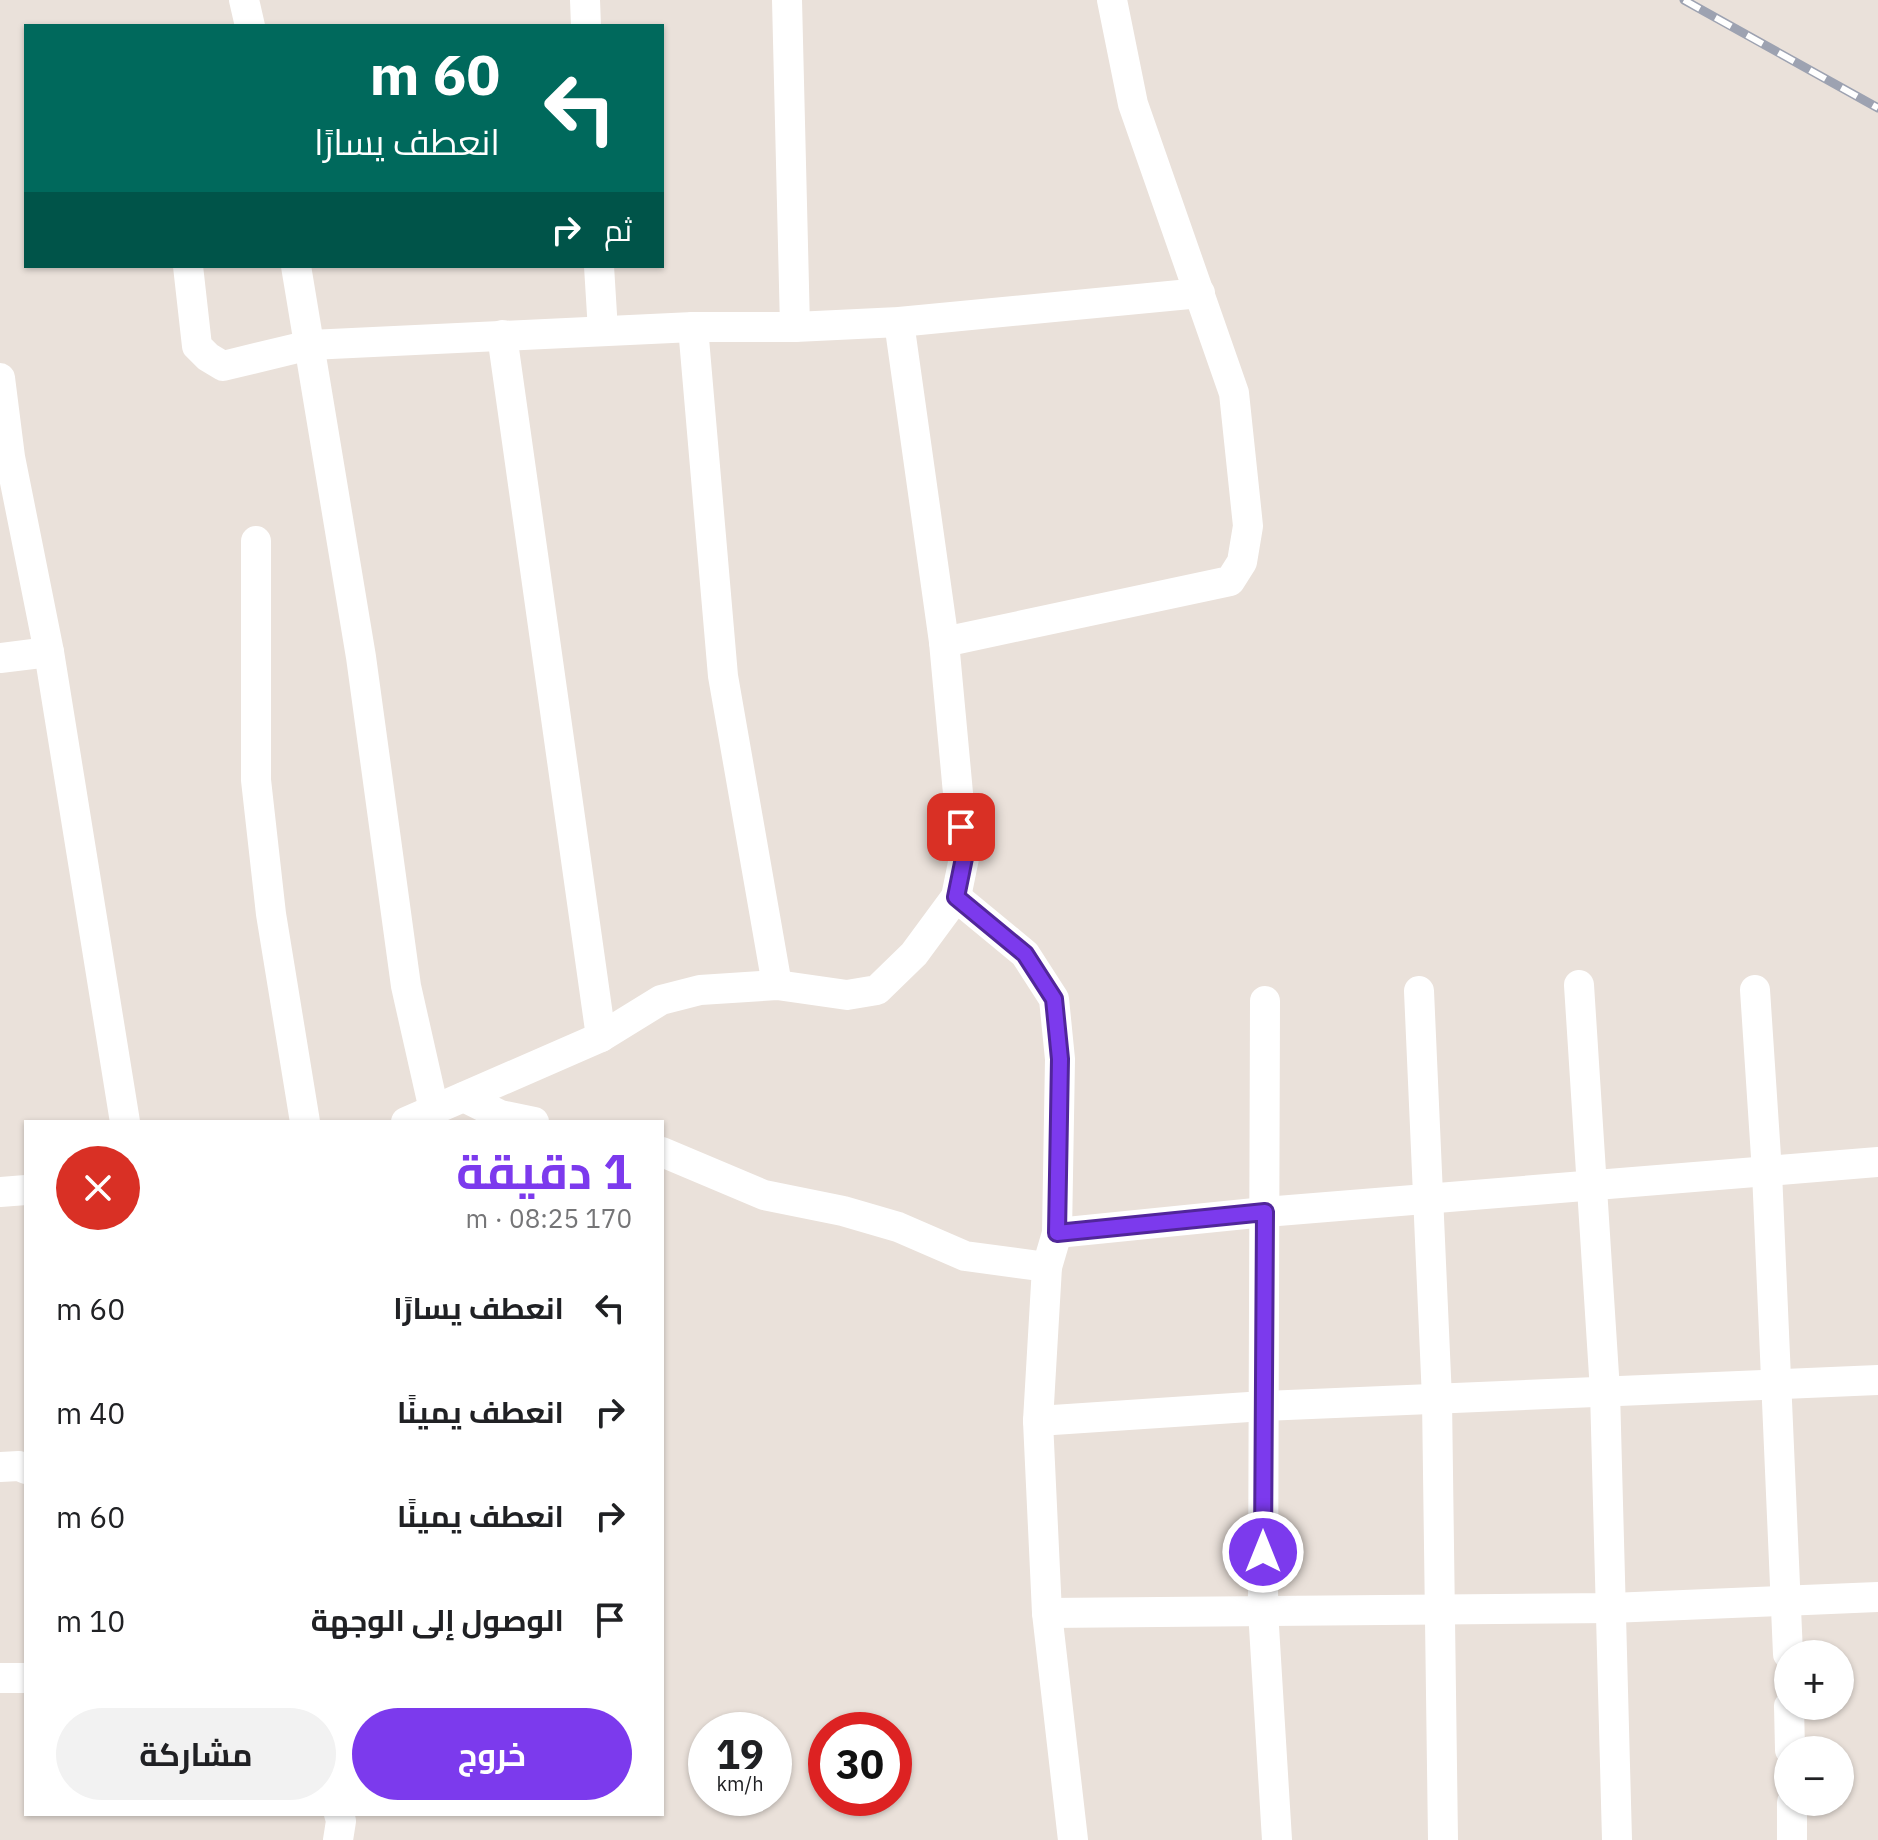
<!DOCTYPE html>
<html lang="ar">
<head>
<meta charset="utf-8">
<style>
  body { margin:0; font-family:"IBM Plex Sans",Cairo,sans-serif; background:#f2f2f2; color:#202124; direction:rtl; height:100vh; display:flex; flex-direction:column; font-size:30px; white-space:nowrap }
  * { box-sizing:border-box; margin:0 }
  p { font-size:26px; color:#757577 }
  .icon { flex:none; width:44px; height:44px; fill:none; stroke:currentColor; stroke-width:2; stroke-linecap:round; stroke-linejoin:round }
  .map { position:relative; flex:1; overflow:hidden; direction:ltr }
  .panel { position:absolute; left:24px; top:1120px; width:640px; height:696px; display:flex; flex-direction:column; background:#fff; border-radius:0px; box-shadow:0 2px 6px #0004; direction:rtl }
  .panel>* { flex:none }
  .banner { position:absolute; left:24px; top:24px; width:640px; height:244px; border-radius:0px; box-shadow:0 2px 6px #0004; direction:rtl; background:#00695c; color:#fff; overflow:hidden }
  .tools { position:absolute; left:1774px; top:1640px; display:grid; gap:16px }
  .tools a { display:grid; place-items:center; width:80px; height:80px; border-radius:50%; background:#fff; box-shadow:0 2px 6px #0004; font-size:40px }
  .speed { position:absolute; left:688px; top:1712px; display:flex; gap:16px; font-size:40px; font-weight:700; text-align:center }
  .speed>* { display:grid; place-content:center; width:104px; height:104px; border-radius:50%; background:#fff; box-shadow:0 2px 6px #0004; line-height:1 }
  .speed small { font-size:20px; font-weight:400 }
  .speed .limit { border:12px solid #d22; background:#fff; color:#111 }
  .pin { position:absolute; display:grid; place-items:center; width:68px; height:68px; color:#fff; margin:-34px; border-radius:16px; box-shadow:0 4px 12px #0006 }
  .me { position:absolute; width:88px; margin:-44px; rotate:0deg; stroke-linejoin:round; filter:drop-shadow(0 0 6px #0008) }
  .turn { display:flex; align-items:center; gap:28px; height:168px; padding:0 32px; font-size:36px }
  .turn .icon { width:104px; height:104px; stroke-width:2.5 }
  .turn b { display:block; font-size:56px; line-height:68px }
  .then { display:flex; align-items:center; height:76px; padding:0 32px; background:#0003; gap:16px; font-size:30px }
  .round { display:grid; place-items:center; flex:none; width:84px; height:84px; border-radius:42px; background:#f2f2f2 }
  .headline { display:flex; align-items:center; justify-content:space-between; height:136px; padding:0 32px }
  h1 { font-size:48px; font-weight:700; line-height:60px; color:#7c3aed }
  .action { display:flex; gap:16px; margin-top:auto; padding:16px 32px }
  .action a { flex:1; height:92px; border-radius:48px; background:#7c3aed; color:#fff; font-size:32px; font-weight:700; line-height:92px; text-align:center }
  .action a+a { background:#f2f2f2; color:#202124 }
  ul { padding:0; list-style:none }
  li { display:flex; align-items:center; gap:24px; height:104px; padding:0 32px }
  li div { flex:1 }
  li b { display:block; font-size:30px }
  li em { font-style:normal }
  .map>svg:first-child { display:block }
</style>
</head>
<body>
<div class="map">
<svg width="1878" height="1840" viewBox="0 0 1878 1840">
  <rect width="100%" height="100%" fill="#eae1da"/>
  <g fill="none" stroke-linecap="round" stroke-linejoin="round">
    <g stroke="#fff" stroke-width="30">
      <polyline points="244,0 250,26"/>
      <polyline points="585,0 586,26"/>
      <polyline points="787,0 795,327"/>
      <polyline points="188,266 197,346 208,357 223,366 310,345 693,327 795,327 899,322 1200,293"/>
      <polyline points="296,266 361,657 406,986 434,1110"/>
      <polyline points="599,266 603,331"/>
      <polyline points="693,327 723,676 777,985"/>
      <polyline points="502,335 601,1037"/>
      <polyline points="0,378 10,457 49,652 125,1122"/>
      <polyline points="256,541 256,780 271,914 305,1122"/>
      <polyline points="944,642 1230,581 1242,562 1248,526 1234,393 1133,104 1112,0"/>
      <polyline points="0,658 49,652"/>
      <polyline points="956,897 1025,954 1054,999 1060,1059 1057,1233 1047,1267 1038,1421 1047,1613 1073,1840"/>
      <polyline points="1579,985 1605,1391 1617,1840"/>
      <polyline points="1755,990 1767,1172 1788,1654"/>
      <polyline points="1419,991 1437,1399 1443,1840"/>
      <polyline points="1265,1001 1263,1610 1277,1840"/>
      <polyline points="464,1097 500,1115 534,1122"/>
      <polyline points="406,1122 601,1037 661,1000 700,990 777,985 847,995 877,990 914,954 956,897 964,858 944,642 899,322"/>
      <polyline points="662,1152 764,1195 843,1211 898,1227 965,1256 1047,1267"/>
      <polyline points="0,1192 26,1190"/>
      <polyline points="1057,1233 1265,1212 1878,1162"/>
      <polyline points="1038,1421 1264,1406 1878,1380"/>
      <polyline points="0,1467 19,1466 26,1469"/>
      <polyline points="1047,1613 1611,1608 1878,1597"/>
      <polyline points="0,1678 26,1678"/>
      <polyline points="1789,1706 1790,1750"/>
      <polyline points="1792,1802 1792,1840"/>
      <polyline points="338,1840 341,1821 339,1814"/>
    </g>
    <defs>
      <polyline id="rail" points="1684,0 1878,108"/>
    </defs>
    <use href="#rail" stroke="#9da2b1" stroke-width="9"/>
    <use href="#rail" stroke="#fff" stroke-width="6" stroke-dasharray="18" stroke-linecap="butt"/>
  </g>
  <g fill="none" stroke-linecap="round" stroke-linejoin="round">
    <defs>
      <polyline id="route" points="961,827 964,858 956,897 1025,954 1054,999 1060,1059 1057,1233 1265,1212 1263,1552"/>
    </defs>
    <use href="#route" stroke="#51269a" stroke-width="20"/>
    <use href="#route" stroke="#7c3aed" stroke-width="14"/>
  </g>
</svg>
<div class="tools">
<a>+</a>
<a>−</a>
</div>
<div class="speed"><div>19<small>km/h</small></div><div class="limit">30</div></div>
<div class="pin" style="left:961px;top:827px;background:#d93025"><svg class="icon" aria-label="arrive" viewBox="0 0 24 24"><path d="M6 21V4h12l-3 4 3 4H6"/></svg></div>
<svg class="me" style="left:1263px;top:1552px" viewBox="-20 -20 40 40"><circle r="17" fill="#7c3aed" stroke="#fff" stroke-width="3"/><path d="M0-11L8 9 0 5-8 9z" fill="#fff"/></svg>
<div class="banner">
<div class="turn"><svg class="icon" aria-label="left" viewBox="0 0 24 24"><path d="M17 20v-9H6M10 6l-5 5 5 5"/></svg><div><b>60 m</b>انعطف يسارًا</div></div>
<div class="then">ثم<svg class="icon" aria-label="right" viewBox="0 0 24 24"><path d="M7 20v-9h11M14 6l5 5-5 5"/></svg></div>
</div>
<section class="panel">
<div class="headline"><div><h1>1 دقيقة</h1><p>170 m · 08:25</p></div><a class="round" style="background:#d93025;color:#fff"><svg class="icon" aria-label="close" viewBox="0 0 24 24"><path d="M6 6l12 12M18 6L6 18"/></svg></a></div>
<ul>
<li><svg class="icon" aria-label="left" viewBox="0 0 24 24"><path d="M17 20v-9H6M10 6l-5 5 5 5"/></svg><div><b>انعطف يسارًا</b></div><em>60 m</em></li>
<li><svg class="icon" aria-label="right" viewBox="0 0 24 24"><path d="M7 20v-9h11M14 6l5 5-5 5"/></svg><div><b>انعطف يمينًا</b></div><em>40 m</em></li>
<li><svg class="icon" aria-label="right" viewBox="0 0 24 24"><path d="M7 20v-9h11M14 6l5 5-5 5"/></svg><div><b>انعطف يمينًا</b></div><em>60 m</em></li>
<li><svg class="icon" aria-label="arrive" viewBox="0 0 24 24"><path d="M6 21V4h12l-3 4 3 4H6"/></svg><div><b>الوصول إلى الوجهة</b></div><em>10 m</em></li>
</ul>
<div class="action"><a>خروج</a><a>مشاركة</a></div>
</section>
</div>
</body>
</html>
